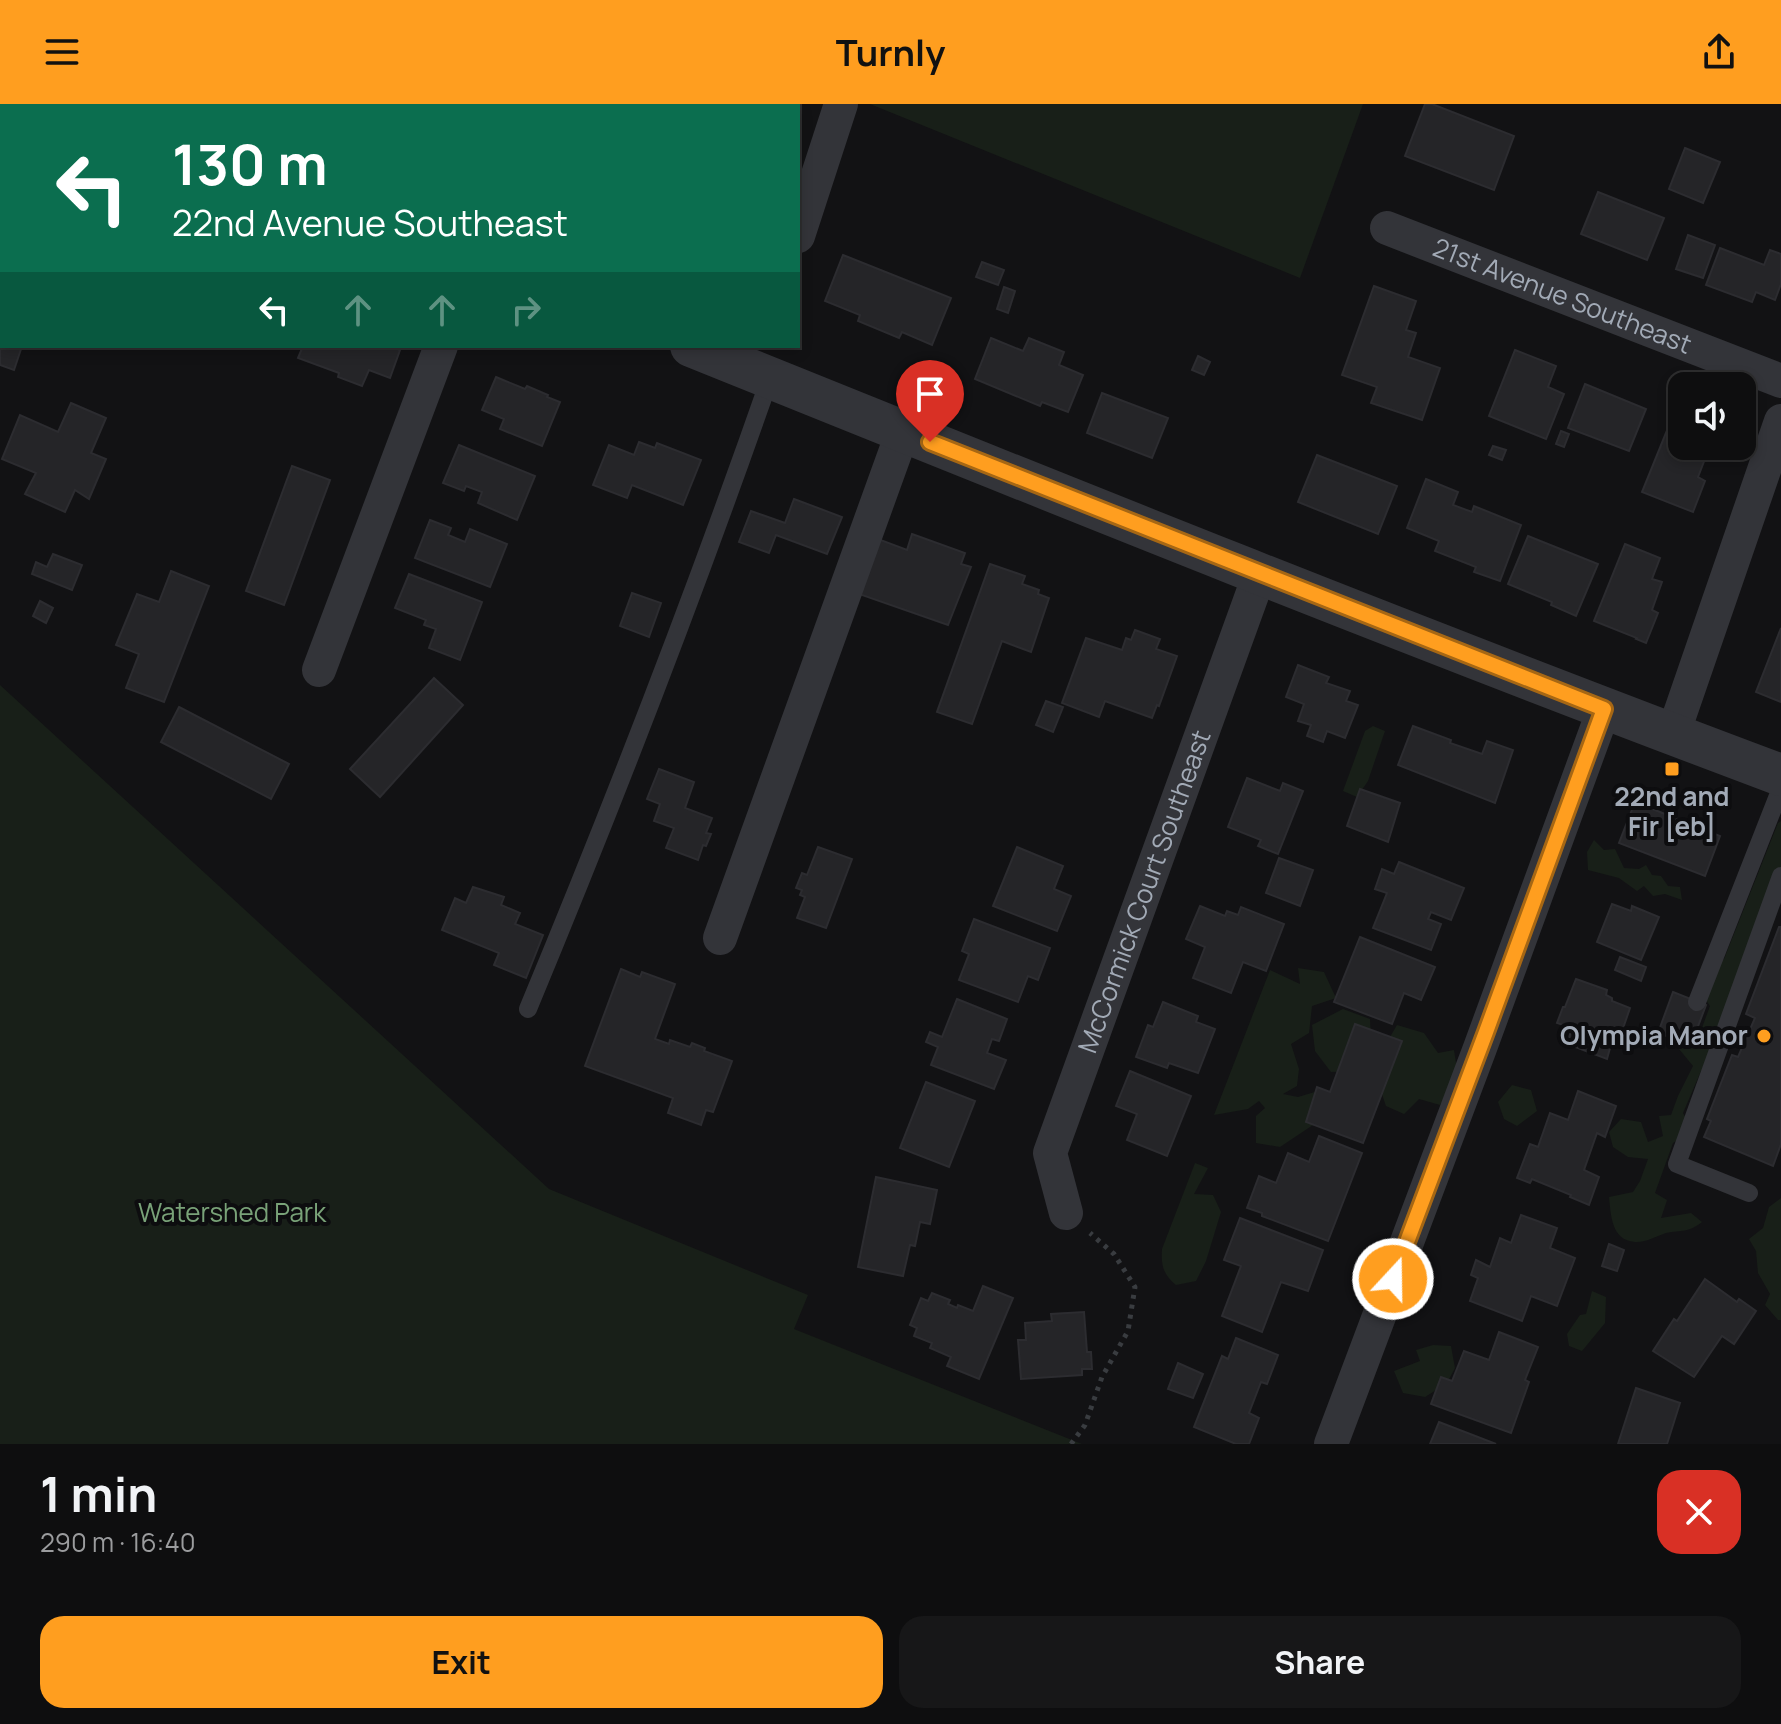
<!DOCTYPE html>
<html lang="en">
<head>
<meta charset="utf-8">
<style>
  body { margin:0; font-family:Manrope,sans-serif; background:#171718; color:#f1f3f6; height:100vh; display:flex; flex-direction:column; font-size:30px; white-space:nowrap }
  * { box-sizing:border-box; margin:0 }
  p { font-size:26px; color:#9b9c9e }
  .icon { flex:none; width:44px; height:44px; fill:none; stroke:currentColor; stroke-width:2; stroke-linecap:round; stroke-linejoin:round }
  .map { position:relative; height:1340px; overflow:hidden }
  .sheet { display:flex; flex-direction:column; background:#0e0e0f; flex:1 }
  .sheet>* { flex:none }
  .banner { position:absolute; left:0px; top:0px; width:800px; height:244px; box-shadow:0 4px 12px #0003,0 0 0 2px #2e2e2f; background:#0b6e4f; color:#fff; overflow:hidden }
  .tools { position:absolute; left:1668px; top:268px; display:grid; gap:16px }
  .tools a { display:grid; place-items:center; width:88px; height:88px; border-radius:16px; background:#0e0e0f; box-shadow:0 4px 12px #0003,0 0 0 2px #2e2e2f; font-size:40px }
  .pin { position:absolute; display:grid; place-items:center; width:68px; height:68px; color:#fff; margin:-82px -34px; border-radius:50% 50% 50% 0; rotate:-45deg; box-shadow:0 0 8px #0007 }
  .pin .icon { rotate:45deg }
  .me { position:absolute; width:88px; margin:-44px; rotate:21deg; stroke-linejoin:round; filter:drop-shadow(0 0 6px #0008) }
  .turn { display:flex; align-items:center; gap:28px; height:168px; padding:0 40px; font-size:36px }
  .turn .icon { width:104px; height:104px; stroke-width:2.5 }
  .turn b { display:block; font-size:56px; line-height:68px }
  .lanes { display:flex; align-items:center; height:76px; padding:0 40px; background:#0003; justify-content:center; gap:40px; direction:ltr }
  .lanes .off { opacity:.35 }
  .round { display:grid; place-items:center; flex:none; width:84px; height:84px; border-radius:24px; background:#171718 }
  .head { display:flex; align-items:center; justify-content:space-between; height:136px; padding:0 40px }
  h1 { font-size:48px; font-weight:700; line-height:60px }
  .action { display:flex; gap:16px; margin-top:auto; padding:16px 40px }
  .action a { flex:1; height:92px; border-radius:24px; background:#ff9e1f; color:#111; font-size:32px; font-weight:700; line-height:92px; text-align:center }
  .action a+a { background:#171718; color:#f1f3f6 }
  header { display:flex; justify-content:space-between; align-items:center; height:104px; padding:0 40px; background:#ff9e1f; color:#111; font-size:36px; font-weight:700 }
  .map>svg:first-child { display:block }
</style>
</head>
<body>
<header><svg class="icon" aria-label="menu" viewBox="0 0 24 24"><path d="M4 6h16M4 12h16M4 18h16"/></svg>Turnly<svg class="icon" aria-label="share" viewBox="0 0 24 24"><path d="M12 15V3M7 8l5-5 5 5M5 13v7h14v-7"/></svg></header>
<div class="map">
<svg width="1781" height="1340" viewBox="0 0 1781 1340">
  <rect width="100%" height="100%" fill="#121214"/>
  <g fill="#181f18">
    <polygon points="870,0 1363,0 1300,174"/>
    <polygon points="0,581 549,1085 808,1191 794,1225 1082,1340 0,1340"/>
    <polygon points="1373,622 1385,627 1368,677 1357,693 1343,687 1365,627"/>
    <path d="M1781,717V763L1717,962L1701,967L1683,1009L1687,1016L1682,1033L1673,1039L1655,1089L1667,1096L1661,1114L1691,1109L1702,1118C1688,1129 1682,1126 1666,1129C1657,1132 1645,1139 1635,1138C1611,1136 1611,1111 1609,1093L1633,1088L1640,1077L1648,1055L1628,1053L1613,1043L1609,1028L1621,1015L1641,1018L1648,1038L1663,1032L1659,1012L1671,1011L1678,992L1693,962L1679,945L1686,934L1699,932L1710,902L1696,881L1700,865L1713,863L1724,855L1778,719Z"/>
    <polygon points="1594,736 1604,746 1615,745 1624,764 1639,765 1646,761 1652,771 1661,772 1668,782 1680,783 1682,796 1665,790 1653,792 1644,782 1637,787 1619,774 1588,766 1587,748"/>
    <polygon points="1298,864 1324,868 1336,894 1312,902 1309,929 1291,940 1299,965 1297,982 1283,990 1298,993 1318,987 1316,1019 1280,1043 1256,1039 1256,1012 1265,1004 1259,997 1248,1005 1214,1011 1270,866 1300,880"/>
    <polygon points="1343,905 1370,915 1372,951 1359,967 1331,968 1315,947 1312,921"/>
    <polygon points="1397,921 1424,929 1438,949 1454,946 1459,978 1440,1001 1419,995 1404,1010 1386,1002 1378,978 1383,945"/>
    <polygon points="1512,981 1531,986 1537,1007 1517,1022 1504,1015 1498,998"/>
    <path d="M1195,1059L1208,1064L1194,1090L1213,1091L1221,1108L1206,1157L1196,1177L1176,1181C1163,1170 1161,1162 1162,1145Z"/>
    <polygon points="1781,1094 1781,1216 1778,1216 1765,1201 1770,1190 1758,1169 1756,1147 1749,1135 1763,1124 1769,1103"/>
    <polygon points="1592,1187 1606,1193 1605,1219 1582,1247 1569,1242 1567,1230 1580,1211 1586,1210"/>
    <polygon points="1433,1241 1451,1242 1455,1264 1447,1279 1425,1293 1403,1289 1394,1267 1420,1257 1416,1246"/>
  </g>
  <g fill="#252528" stroke="#2c2c30" stroke-width="2">
    <polygon points="683,0 762,0 761,2 682,2"/>
    <polygon points="1425,0 1432,0 1514,32 1494,86 1405,52"/>
    <polygon points="1685,44 1720,58 1703,99 1669,85"/>
    <polygon points="0,53 2,54 2,114 0,113"/>
    <polygon points="1598,88 1664,114 1647,156 1581,130"/>
    <polygon points="1688,131 1715,141 1703,174 1676,165"/>
    <polygon points="1720,144 1764,161 1770,146 1781,150 1781,180 1775,196 1756,188 1752,198 1706,181"/>
    <polygon points="843,151 951,194 932,241 902,228 899,234 858,217 860,211 825,197"/>
    <polygon points="982,158 1004,166 998,181 976,173"/>
    <polygon points="1374,182 1416,197 1406,226 1416,229 1408,253 1440,264 1422,316 1371,299 1377,283 1342,271"/>
    <polygon points="1004,183 1015,187 1008,209 997,205"/>
    <polygon points="2,233 2,242 22,242 14,266 0,261 0,238"/>
    <polygon points="991,234 1023,247 1029,234 1064,248 1059,261 1083,271 1068,308 1042,298 1040,302 975,275"/>
    <polygon points="303,242 389,242 400,246 390,274 369,266 362,282 338,273 339,269 298,254"/>
    <polygon points="1515,246 1556,262 1548,283 1564,290 1546,335 1489,312"/>
    <polygon points="1198,252 1210,258 1204,271 1192,266"/>
    <polygon points="496,273 525,285 527,282 548,291 547,293 560,298 542,342 500,325 504,315 482,306"/>
    <polygon points="1585,280 1646,305 1629,347 1568,324"/>
    <polygon points="1102,289 1168,314 1152,354 1087,329"/>
    <polygon points="71,299 106,314 91,349 106,355 89,395 75,386 65,408 25,390 36,369 2,355 20,311 58,328"/>
    <polygon points="1674,309 1682,312 1682,342 1710,342 1698,373 1705,377 1693,408 1642,388"/>
    <polygon points="1561,327 1569,330 1564,343 1556,340"/>
    <polygon points="639,338 655,344 657,339 701,356 683,401 632,381 627,394 593,381 609,341 634,351"/>
    <polygon points="459,341 535,372 517,416 478,399 482,388 466,382 464,387 443,379"/>
    <polygon points="1493,342 1506,346 1502,356 1489,351"/>
    <polygon points="1317,351 1397,382 1378,430 1298,398"/>
    <polygon points="292,362 330,376 284,501 246,487"/>
    <polygon points="1426,375 1458,388 1453,401 1472,408 1474,402 1521,421 1500,477 1474,468 1476,463 1435,447 1439,437 1407,424"/>
    <polygon points="794,395 842,413 827,450 776,431 769,449 739,438 751,407 785,419"/>
    <polygon points="430,416 451,424 448,431 465,438 470,425 507,440 490,483 415,454"/>
    <polygon points="912,430 965,449 961,460 971,463 948,521 859,490 878,435 907,446"/>
    <polygon points="1528,432 1598,460 1576,512 1551,501 1552,498 1508,480"/>
    <polygon points="1625,440 1660,454 1652,475 1662,478 1652,506 1658,509 1646,539 1636,535 1637,534 1594,517"/>
    <polygon points="53,450 82,461 72,486 32,470 36,458 47,463"/>
    <polygon points="990,460 1025,472 1022,480 1039,486 1038,490 1049,494 1031,548 1002,537 972,620 937,608"/>
    <polygon points="171,467 209,482 164,598 126,584 139,550 116,541 137,490 159,498"/>
    <polygon points="409,470 482,498 460,556 429,544 436,525 424,521 426,516 395,504"/>
    <polygon points="632,489 661,499 649,533 620,522"/>
    <polygon points="40,497 53,504 46,519 33,512"/>
    <polygon points="1781,524 1781,598 1756,588"/>
    <polygon points="1135,526 1160,535 1156,545 1177,552 1159,602 1157,601 1152,614 1105,597 1099,613 1062,599 1086,534 1122,546 1126,534 1131,536"/>
    <polygon points="1298,561 1329,573 1326,579 1350,587 1346,597 1358,601 1345,634 1327,627 1323,638 1307,632 1311,621 1298,617 1304,600 1286,593"/>
    <polygon points="434,574 463,601 380,693 350,665"/>
    <polygon points="1046,597 1063,603 1053,628 1036,621"/>
    <polygon points="179,603 289,660 271,695 161,638"/>
    <polygon points="1413,622 1451,636 1450,639 1482,650 1487,637 1513,646 1495,699 1398,661"/>
    <polygon points="659,665 694,678 685,704 712,714 706,729 711,730 706,742 703,741 698,756 666,744 674,724 654,717 660,700 647,695"/>
    <polygon points="1247,674 1280,687 1283,679 1303,687 1278,750 1258,742 1261,736 1228,723"/>
    <polygon points="1360,685 1400,699 1388,738 1347,722"/>
    <polygon points="1635,698 1720,732 1705,772 1619,739"/>
    <polygon points="818,743 852,755 826,824 797,814 805,793 800,791 802,786 796,784 802,769 807,771"/>
    <polygon points="1017,743 1063,762 1054,785 1071,792 1057,827 993,802"/>
    <polygon points="1279,754 1313,766 1300,802 1266,789"/>
    <polygon points="1399,758 1464,784 1451,816 1431,808 1428,815 1441,820 1431,846 1373,824 1387,789 1375,785 1382,765 1394,770"/>
    <polygon points="473,783 504,793 501,801 520,809 515,820 543,831 526,874 494,861 499,849 442,826 455,794 466,799"/>
    <polygon points="1612,800 1631,807 1632,802 1659,813 1641,856 1597,838"/>
    <polygon points="1200,802 1225,812 1227,807 1238,811 1241,803 1284,820 1266,867 1243,858 1231,889 1193,874 1205,843 1186,835"/>
    <polygon points="974,815 1050,844 1038,876 1028,872 1018,898 959,876 969,850 962,847"/>
    <polygon points="1779,823 1781,823 1781,1040 1773,1062 1704,1033 1711,1017 1707,1015 1732,951 1738,953 1755,914 1746,910"/>
    <polygon points="1360,833 1435,863 1421,896 1404,889 1392,920 1334,898"/>
    <polygon points="1620,853 1646,863 1641,877 1615,866"/>
    <polygon points="621,865 640,873 642,868 675,880 655,935 669,940 670,936 690,943 692,939 705,944 704,947 732,957 713,1008 706,1006 701,1021 668,1009 673,994 585,962"/>
    <polygon points="1576,875 1607,886 1606,891 1612,894 1612,897 1630,904 1618,939 1612,937 1607,955 1567,940 1572,924 1557,919 1563,903 1565,903"/>
    <polygon points="1673,888 1706,901 1691,941 1658,929"/>
    <polygon points="957,895 1007,915 999,937 992,935 987,949 1006,956 994,985 931,961 938,943 926,938 930,928 942,933"/>
    <polygon points="1163,898 1198,912 1196,918 1215,925 1198,969 1169,959 1167,964 1136,953 1148,921 1153,923"/>
    <polygon points="1355,920 1402,937 1363,1039 1306,1018 1317,983 1330,988"/>
    <polygon points="1130,967 1191,992 1167,1052 1127,1036 1137,1010 1116,1002"/>
    <polygon points="926,978 975,997 949,1063 900,1044"/>
    <polygon points="1578,987 1616,1002 1605,1033 1597,1029 1584,1066 1599,1073 1589,1101 1570,1093 1571,1091 1532,1075 1530,1079 1517,1074 1530,1040 1538,1043 1550,1009 1568,1016"/>
    <polygon points="1319,1032 1362,1049 1328,1137 1262,1112 1262,1109 1247,1104 1259,1072 1276,1079 1288,1049 1309,1058"/>
    <polygon points="876,1073 937,1086 930,1120 920,1118 915,1142 910,1141 903,1172 858,1163"/>
    <polygon points="1521,1111 1557,1124 1550,1144 1575,1154 1557,1202 1531,1192 1522,1217 1470,1197 1478,1174 1471,1171 1476,1156 1490,1163 1500,1134 1511,1139"/>
    <polygon points="1240,1114 1323,1146 1308,1187 1281,1178 1262,1228 1222,1212 1241,1162 1224,1156"/>
    <polygon points="1609,1140 1624,1146 1617,1167 1602,1162"/>
    <polygon points="1705,1175 1737,1198 1739,1195 1756,1207 1734,1240 1722,1232 1694,1273 1653,1247 1674,1215 1677,1217"/>
    <polygon points="983,1182 1013,1194 979,1275 947,1262 951,1253 930,1244 932,1239 914,1232 917,1224 910,1221 921,1194 928,1197 932,1189 950,1196 948,1200 957,1204 958,1201 973,1207"/>
    <polygon points="1084,1208 1087,1248 1091,1248 1092,1265 1082,1265 1082,1271 1021,1275 1018,1236 1026,1236 1025,1219 1052,1217 1051,1210"/>
    <polygon points="1499,1228 1538,1243 1525,1276 1529,1278 1511,1329 1431,1300 1441,1273 1452,1277 1464,1247 1489,1256"/>
    <polygon points="1236,1234 1278,1251 1267,1280 1261,1278 1249,1309 1259,1314 1249,1340 1236,1340 1194,1323 1222,1252 1228,1255"/>
    <polygon points="1178,1259 1203,1270 1193,1294 1168,1285"/>
    <polygon points="1636,1284 1680,1299 1667,1340 1618,1340"/>
    <polygon points="1439,1318 1496,1340 1430,1340"/>
  </g>
  <g fill="none" stroke-linecap="round" stroke-linejoin="round">
    <polyline stroke="#393c40" stroke-width="5" stroke-dasharray="4 6" stroke-linecap="butt" points="1071,1340 1085,1321 1102,1273 1128,1227 1135,1183 1114,1150 1090,1129"/>
    <g stroke="#333439" stroke-width="18">
      <polyline points="1697,898 1781,684"/>
      <path d="M528,905C614,698 696,486 770,274"/>
      <polyline points="1749,1089 1677,1060 1781,772"/>
    </g>
    <g stroke="#333439" stroke-width="34">
      <path id="s1" d="M1387,124L1781,277"/>
      <polyline points="798,132 841,0"/>
      <polyline points="319,566 441,242"/>
      <polyline points="1673,630 1781,317"/>
      <polyline points="720,834 903,327"/>
      <path id="s2" d="M1066,1109L1050,1049L1260,469"/>
      <polyline points="1331,1340 1480,944 1604,605"/>
    </g>
    <g stroke="#333439" stroke-width="42">
      <polyline points="85,0 90,2"/>
      <path d="M691,242C1053,388 1415,534 1781,671"/>
    </g>
  </g>
  <g fill="none" stroke-linecap="round" stroke-linejoin="round">
    <defs>
      <polyline id="route" points="930,338 1604,605 1486,928 1393,1175"/>
    </defs>
    <use href="#route" stroke="#a66714" stroke-width="20"/>
    <use href="#route" stroke="#ff9e1f" stroke-width="14"/>
  </g>
  <g fill="#ff9e1f" stroke="#0d0d0f" stroke-width="3">
    <rect x="1664" y="657" width="16" height="16" rx="4"/>
    <circle cx="1764" cy="932" r="8"/>
  </g>
  <g text-anchor="middle" stroke-width="8" stroke-linejoin="round" paint-order="stroke">
    <g font-size="26" fill="#a2aab6" stroke="#0d0d0f">
      <text dy="9" stroke="none"><textPath href="#s1" startOffset="188">21st Avenue Southeast</textPath></text>
      <text dy="9" stroke="none"><textPath href="#s2" startOffset="340">McCormick Court Southeast</textPath></text>
    </g>
    <g font-size="26" font-weight="bold" fill="#a2aab6" stroke="#0d0d0f">
      <text x="1672" y="702">22nd and<tspan x="1672" dy="30">Fir [eb]</tspan></text>
      <text x="1748" y="941" text-anchor="end">Olympia Manor</text>
    </g>
    <g font-size="26" fill="#79a278" stroke="#0d0d0f">
      <text x="232" y="1118">Watershed Park</text>
    </g>
  </g>
</svg>
<div class="tools">
<a><svg class="icon" aria-label="sound" viewBox="0 0 24 24"><path d="M4 9h4l5-4v14l-5-4H4zM17 9q2 3 0 6"/></svg></a>
</div>
<div class="pin" style="left:930px;top:338px;background:#d93025"><svg class="icon" aria-label="arrive" viewBox="0 0 24 24"><path d="M6 21V4h12l-3 4 3 4H6"/></svg></div>
<svg class="me" style="left:1393px;top:1175px" viewBox="-20 -20 40 40"><circle r="17" fill="#ff9e1f" stroke="#fff" stroke-width="3"/><path d="M0-11L8 9 0 5-8 9z" fill="#fff"/></svg>
<div class="banner">
<div class="turn"><svg class="icon" aria-label="left" viewBox="0 0 24 24"><path d="M17 20v-9H6M10 6l-5 5 5 5"/></svg><div><b>130 m</b>22nd Avenue Southeast</div></div>
<div class="lanes"><svg class="icon" aria-label="left" viewBox="0 0 24 24"><path d="M17 20v-9H6M10 6l-5 5 5 5"/></svg><svg class="icon off" aria-label="ahead" viewBox="0 0 24 24"><path d="M12 20V5M6 11l6-6 6 6"/></svg><svg class="icon off" aria-label="ahead" viewBox="0 0 24 24"><path d="M12 20V5M6 11l6-6 6 6"/></svg><svg class="icon off" aria-label="right" viewBox="0 0 24 24"><path d="M7 20v-9h11M14 6l5 5-5 5"/></svg></div>
</div>
</div>
<section class="sheet">
<div class="head"><div><h1>1 min</h1><p>290 m · 16:40</p></div><a class="round" style="background:#d93025;color:#fff"><svg class="icon" aria-label="close" viewBox="0 0 24 24"><path d="M6 6l12 12M18 6L6 18"/></svg></a></div>
<div class="action"><a>Exit</a><a>Share</a></div>
</section>
</body>
</html>
